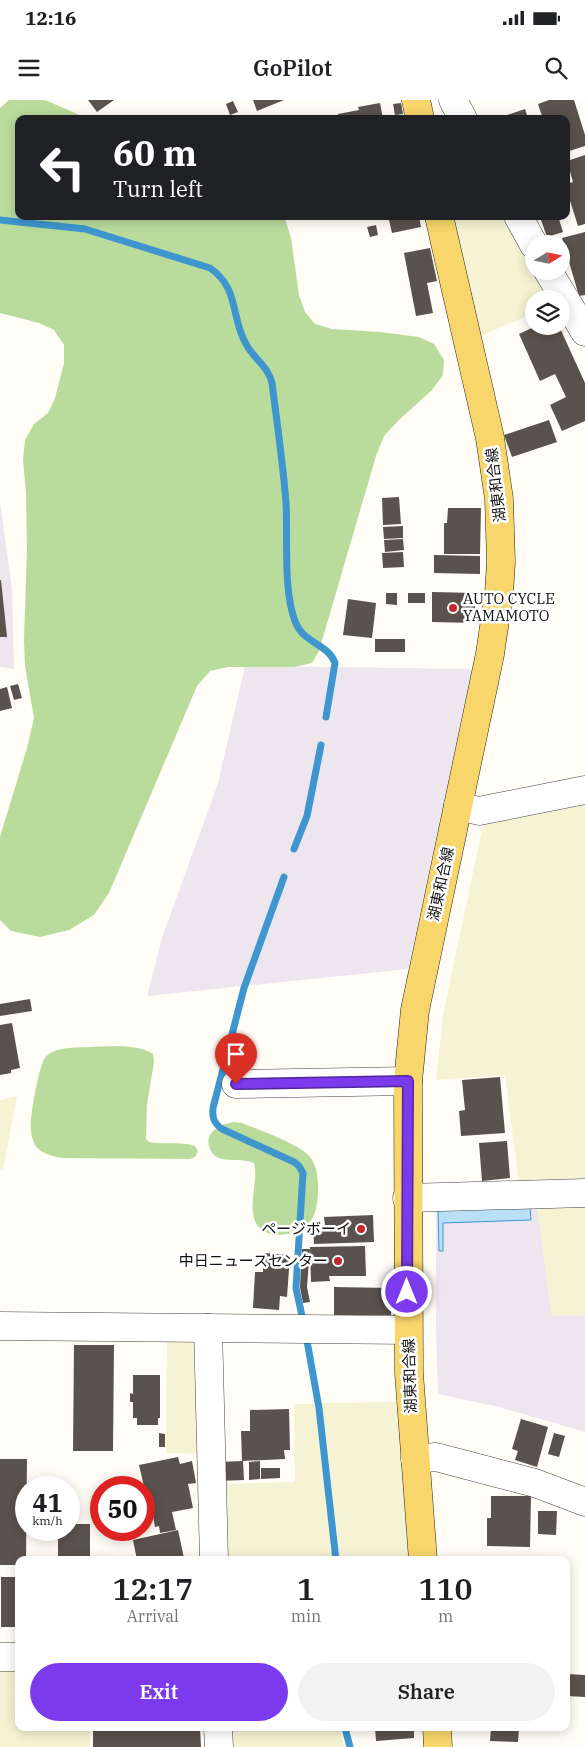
<!DOCTYPE html>
<html lang="en">
<head>
<meta charset="utf-8">
<style>
  body { margin:0; font-family:"IBM Plex Serif","Noto Sans JP",serif; background:#f2f2f2; color:#202124; height:100vh; display:flex; flex-direction:column; font-size:19px; white-space:nowrap }
  * { box-sizing:border-box; margin:0 }
  p { font-size:16px; color:#757577 }
  .icon { flex:none; width:28px; height:28px; fill:none; stroke:currentColor; stroke-width:2; stroke-linecap:round; stroke-linejoin:round }
  .map { position:relative; flex:1; overflow:hidden }
  .panel { position:absolute; left:15px; top:1456px; width:555px; height:175px; display:flex; flex-direction:column; background:#fff; border-radius:10px; box-shadow:0 2px 12px #0003 }
  .panel>* { flex:none }
  .banner { position:absolute; left:15px; top:15px; width:555px; height:105px; border-radius:10px; box-shadow:0 2px 12px #0003; background:#202124; color:#fff; overflow:hidden }
  .needle { width:32px; rotate:80deg }
  .tools { position:absolute; left:525px; top:135px; display:grid; gap:10px }
  .tools a { display:grid; place-items:center; width:45px; height:45px; border-radius:50%; background:#fff; box-shadow:0 2px 12px #0003; font-size:25px }
  .speed { position:absolute; left:15px; top:1376px; display:flex; gap:10px; font-size:25px; font-weight:700; text-align:center }
  .speed>* { display:grid; place-content:center; width:65px; height:65px; border-radius:50%; background:#fff; box-shadow:0 2px 12px #0003; line-height:1 }
  .speed small { font-size:12px; font-weight:400 }
  .speed .limit { border:8px solid #d22; background:#fff; color:#111 }
  .pin { position:absolute; display:grid; place-items:center; width:42px; height:42px; color:#fff; margin:-51px -21px; border-radius:50% 50% 50% 0; rotate:-45deg; box-shadow:0 0 5px #0007 }
  .pin .icon { rotate:45deg }
  .me { position:absolute; width:55px; margin:-28px; rotate:0deg; stroke-linejoin:round; filter:drop-shadow(0 0 4px #0008) }
  .turn { display:flex; align-items:center; gap:18px; height:105px; padding:0 15px; font-size:22px }
  .turn .icon { width:65px; height:65px; stroke-width:2.5 }
  .turn b { display:block; font-size:35px; line-height:42px }
  .eta { display:flex; justify-content:space-evenly; align-items:center; height:85px; text-align:center }
  .eta b { font-size:30px; font-weight:600; line-height:35px }
  .button { display:flex; gap:10px; margin-top:auto; padding:10px 15px }
  .button a { flex:1; height:58px; border-radius:30px; background:#7c3aed; color:#fff; font-size:20px; font-weight:600; line-height:58px; text-align:center }
  .button a+a { background:#f2f2f2; color:#202124 }
  .status { display:flex; justify-content:space-between; align-items:center; height:35px; padding:0 25px; background:#fff; direction:ltr }
  .status svg { height:14px; fill:currentColor }
  header { display:flex; justify-content:space-between; align-items:center; height:65px; padding:0 15px; background:#fff; font-size:22px; font-weight:600 }
  .map>svg:first-child { display:block }
</style>
</head>
<body>
<div class="status"><b>12:16</b><svg viewBox="0 0 49 12"><path d="M0 12V9h3v3zM5 12V6h3v6zM10 12V3h3v9zM15 12V0h3v12zM26 1h20v11H26zM47 4h2v5h-2z"/></svg></div>
<header><svg class="icon" aria-label="menu" viewBox="0 0 24 24"><path d="M4 6h16M4 12h16M4 18h16"/></svg>GoPilot<svg class="icon" aria-label="search" viewBox="0 0 24 24"><circle cx="10" cy="10" r="6"/><path d="M15 15l6 6"/></svg></header>
<div class="map">
<svg width="585" height="1647" viewBox="0 0 585 1647">
  <rect width="100%" height="100%" fill="#fffdf5"/>
  <g fill="#eee6ef">
    <polygon points="0,402 12,489 14,569 0,567"/>
    <polygon points="245,566 472,569 408,869 147,896 162,838 218,683"/>
    <polygon points="537,1105 552,1216 585,1215 585,1332 499,1307 438,1294 436,1229 436,1108"/>
  </g>
  <g fill="#f6f3d4">
    <polygon points="453,116 504,116 550,199 534,199 534,213 481,236"/>
    <polygon points="585,701 585,1082 519,1085 505,975 436,980 443,915 484,720"/>
    <polygon points="17,996 3,1069 0,1069 0,1000"/>
    <polygon points="585,1104 585,1215 552,1216 537,1105"/>
    <polygon points="167,1236 196,1237 204,1354 166,1353"/>
    <polygon points="396,1302 409,1460 340,1460 322,1303"/>
    <polygon points="294,1304 315,1304 333,1460 221,1460 219,1384 295,1382"/>
    <polygon points="0,1566 19,1566 19,1628 90,1628 90,1647 0,1647"/>
    <polygon points="225,1628 340,1628 344,1647 226,1647"/>
  </g>
  <g fill="#b9dc9c">
    <polygon points="9,0 45,0 89,19 19,19 19,116 284,116 291,138 299,195 305,212 315,224 332,229 380,232 419,237 434,244 444,260 443,275 432,290 400,319 384,336 376,356 319,551 312,563 294,567 228,567 210,571 197,586 109,793 94,815 69,830 40,837 11,831 0,820 0,737 27,648 34,618 25,566 24,540 27,450 26,392 23,360 25,340 34,324 48,313 55,298 64,263 64,245 54,230 39,223 0,213 0,8"/>
    <path d="M89,947C109,947 136,943 153,954L154,962L147,1004L146,1039L149,1042C165,1045 180,1041 195,1046L198,1051L195,1057L190,1059L62,1058C53,1056 41,1054 35,1045C33,1041 31,1034 31,1030C29,1020 39,965 45,958C54,946 76,948 89,947Z"/>
    <path d="M234,1022L242,1023C259,1030 300,1044 310,1057C321,1069 320,1106 312,1119C302,1136 265,1142 256,1123C247,1107 259,1081 254,1063C239,1056 214,1067 209,1046C208,1042 208,1039 210,1035C216,1026 224,1024 234,1022Z"/>
  </g>
  <polygon fill="#b9e0f7" stroke="#3f96cf" points="530,1107 531,1120 443,1123 443,1151 439,1151 438,1110"/>
  <g fill="none" stroke-linecap="round" stroke-linejoin="round">
    <g stroke="#3f96cf" stroke-width="7">
      <path d="M0,120L85,129L210,168C240,189 230,216 246,244C253,258 269,267 272,283C277,323 283,363 286,403C288,438 283,490 295,521C303,544 328,543 335,563L326,617"/>
      <polyline points="294,749 307,716 321,645"/>
      <path d="M284,777L244,888L213,1008C212,1018 214,1023 222,1029L294,1062L299,1066L303,1073L296,1188L302,1216"/>
      <polyline points="307,1241 319,1308 336,1460"/>
      <polyline points="345,1628 350,1647"/>
    </g>
  </g>
  <g fill="#5a524d">
    <polygon points="88,0 114,0 97,12"/>
    <polygon points="253,0 284,0 257,11"/>
    <polygon points="549,0 574,0 585,35 585,46 566,52 566,19 549,19 548,15 542,16 538,4"/>
    <polygon points="233,1 238,12 230,15 226,4"/>
    <polygon points="380,3 383,19 338,19 338,14 359,10 358,7"/>
    <polygon points="401,3 403,14 395,15 393,4"/>
    <polygon points="525,9 528,18 498,19 498,18"/>
    <polygon points="585,55 585,124 578,126 566,88 566,84 573,82 567,61"/>
    <polygon points="388,116 419,116 421,127 392,133"/>
    <polygon points="554,116 558,116 563,132 547,137 541,120"/>
    <polygon points="376,125 378,135 370,137 367,127"/>
    <polygon points="585,132 585,195 579,196 562,138"/>
    <polygon points="430,148 437,181 427,183 433,213 416,216 404,153"/>
    <polygon points="536,226 559,226 585,283 585,321 562,331 550,305 566,297 555,274 540,281 519,234"/>
    <polygon points="549,320 557,342 512,357 504,335"/>
    <polygon points="399,397 401,424 383,425 382,398"/>
    <polygon points="448,408 481,408 480,454 444,454 444,423 447,423"/>
    <polygon points="403,426 403,438 384,439 383,427"/>
    <polygon points="403,439 404,450 385,452 384,440"/>
    <polygon points="403,452 404,467 383,468 382,453"/>
    <polygon points="434,455 480,456 480,474 434,473"/>
    <polygon points="0,480 1,480 7,537 0,537"/>
    <polygon points="432,492 475,493 475,523 432,522"/>
    <polygon points="386,493 397,493 397,505 386,504"/>
    <rect x="408" y="493" width="17" height="10"/>
    <polygon points="348,499 376,503 372,538 343,535"/>
    <rect x="375" y="539" width="30" height="13"/>
    <polygon points="18,584 22,598 14,600 10,586"/>
    <polygon points="7,587 12,608 0,611 0,589"/>
    <polygon points="30,899 32,911 0,916 0,904"/>
    <polygon points="12,923 20,968 11,970 11,973 0,975 0,925"/>
    <polygon points="500,977 505,1033 461,1036 459,1011 465,1010 462,980"/>
    <polygon points="507,1041 510,1078 482,1081 479,1043"/>
    <polygon points="373,1115 374,1142 314,1144 313,1126 325,1126 324,1117"/>
    <polygon points="365,1146 366,1176 329,1176 330,1181 311,1182 310,1147"/>
    <polygon points="302,1149 310,1149 307,1187 310,1202 303,1203 300,1187"/>
    <polygon points="264,1153 290,1155 287,1197 280,1196 279,1210 253,1208 255,1172 263,1172"/>
    <polygon points="334,1187 391,1188 391,1215 362,1215 362,1218 334,1218"/>
    <polygon points="74,1245 114,1245 113,1351 73,1351"/>
    <polygon points="133,1275 160,1275 160,1318 158,1318 158,1325 137,1325 137,1318 133,1318 133,1302 130,1302 130,1293 133,1294"/>
    <polygon points="289,1309 290,1350 284,1350 285,1359 242,1361 241,1331 250,1331 250,1310"/>
    <polygon points="521,1319 548,1327 537,1367 515,1360 518,1351 512,1349"/>
    <polygon points="159,1333 165,1334 165,1347 159,1347"/>
    <polygon points="554,1333 565,1336 559,1357 548,1354"/>
    <polygon points="178,1357 180,1364 192,1361 196,1383 188,1384 193,1408 172,1412 176,1430 160,1433 159,1426 155,1427 153,1416 145,1418 145,1391 139,1365"/>
    <polygon points="0,1359 27,1359 26,1460 19,1460 19,1465 0,1465"/>
    <polygon points="243,1361 244,1380 218,1381 218,1362"/>
    <polygon points="260,1361 260,1379 249,1380 249,1362"/>
    <polygon points="261,1368 280,1368 280,1378 261,1379"/>
    <polygon points="491,1396 531,1396 530,1447 487,1446 487,1418 491,1418"/>
    <polygon points="538,1411 557,1411 556,1435 538,1434"/>
    <polygon points="69,1424 90,1424 90,1460 58,1460 58,1430 69,1430"/>
    <polygon points="178,1430 184,1458 176,1460 137,1460 133,1440"/>
    <rect x="1" y="1477" width="18" height="50"/>
    <polygon points="566,1574 585,1575 585,1597 566,1596"/>
    <polygon points="93,1628 200,1628 201,1647 93,1647"/>
    <polygon points="375,1628 414,1628 414,1638 376,1641"/>
    <polygon points="491,1628 519,1628 518,1642 490,1641"/>
  </g>
  <g fill="none" stroke-linecap="round" stroke-linejoin="round">
    <defs>
      <g id="minor">
        <polyline points="453,0 463,19"/>
        <polyline points="518,116 534,145"/>
        <polyline points="548,171 585,232"/>
        <polyline points="458,706 479,711 585,690"/>
        <polyline points="236,984 408,981"/>
        <polyline points="407,1098 585,1093"/>
        <polyline points="0,1226 408,1230"/>
        <polyline points="208,1228 214,1460"/>
        <polyline points="415,1359 436,1357 535,1383 585,1402"/>
        <polyline points="0,1557 19,1557"/>
        <polyline points="218,1628 219,1647"/>
      </g>
      <g id="major">
        <polyline points="416,0 420,19"/>
        <polyline points="423,1460 409,1273 408,981 415,910 490,554 499,493 501,462 499,399 490,338 439,116"/>
        <polyline points="437,1628 438,1647"/>
      </g>
    </defs>
    <use href="#minor" stroke="#444" stroke-width="29"/>
    <use href="#major" stroke="#222" stroke-width="29"/>
    <use href="#minor" stroke="#fff" stroke-width="28"/>
    <use href="#major" stroke="#f9d66b" stroke-width="28"/>
  </g>
  <g fill="none" stroke-linecap="round" stroke-linejoin="round">
    <defs>
      <polyline id="route" points="236,984 408,981 407,1192"/>
    </defs>
    <use href="#route" stroke="#51269a" stroke-width="12"/>
    <use href="#route" stroke="#7c3aed" stroke-width="9"/>
  </g>
  <g fill="#c4262e" stroke="#fff" stroke-width="2">
    <circle cx="453" cy="508" r="5"/>
    <circle cx="361" cy="1129" r="5"/>
    <circle cx="338" cy="1161" r="5"/>
  </g>
  <g text-anchor="middle" stroke-width="5" stroke-linejoin="round" paint-order="stroke">
    <g font-size="15" fill="#111" stroke="#fff">
      <text transform="translate(496 385) rotate(-97)" y="5">湖東和合線</text>
      <text transform="translate(441 784) rotate(-78)" y="5">湖東和合線</text>
      <text transform="translate(410 1276) rotate(-92)" y="5">湖東和合線</text>
    </g>
    <g font-size="15" fill="#111" stroke="#fff" text-anchor="end">
      <text x="463" y="504" text-anchor="start">AUTO CYCLE<tspan x="463" dy="17">YAMAMOTO</tspan></text>
      <text x="351" y="1134">ページボーイ</text>
      <text x="328" y="1166">中日ニュースセンター</text>
    </g>
  </g>
</svg>
<div class="tools">
<a><svg class="needle" viewBox="-14 -14 28 28"><path d="M0-13l5 13h-10z" fill="#e53935"/><path d="M0 13l5-13h-10z" fill="#757577"/></svg></a>
<a><svg class="icon" aria-label="layers" viewBox="0 0 24 24"><path d="M12 4l9 5-9 5-9-5zM3 14l9 5 9-5"/></svg></a>
</div>
<div class="speed"><div>41<small>km/h</small></div><div class="limit">50</div></div>
<div class="pin" style="left:236px;top:984px;background:#d93025"><svg class="icon" aria-label="arrive" viewBox="0 0 24 24"><path d="M6 21V4h12l-3 4 3 4H6"/></svg></div>
<svg class="me" style="left:407px;top:1192px" viewBox="-20 -20 40 40"><circle r="17" fill="#7c3aed" stroke="#fff" stroke-width="3"/><path d="M0-11L8 9 0 5-8 9z" fill="#fff"/></svg>
<div class="banner">
<div class="turn"><svg class="icon" aria-label="left" viewBox="0 0 24 24"><path d="M17 20v-9H6M10 6l-5 5 5 5"/></svg><div><b>60 m</b>Turn left</div></div>
</div>
<section class="panel">
<div class="eta">
<div><b>12:17</b><p>Arrival</p></div>
<div><b>1</b><p>min</p></div>
<div><b>110</b><p>m</p></div>
</div>
<div class="button"><a>Exit</a><a>Share</a></div>
</section>
</div>
</body>
</html>
